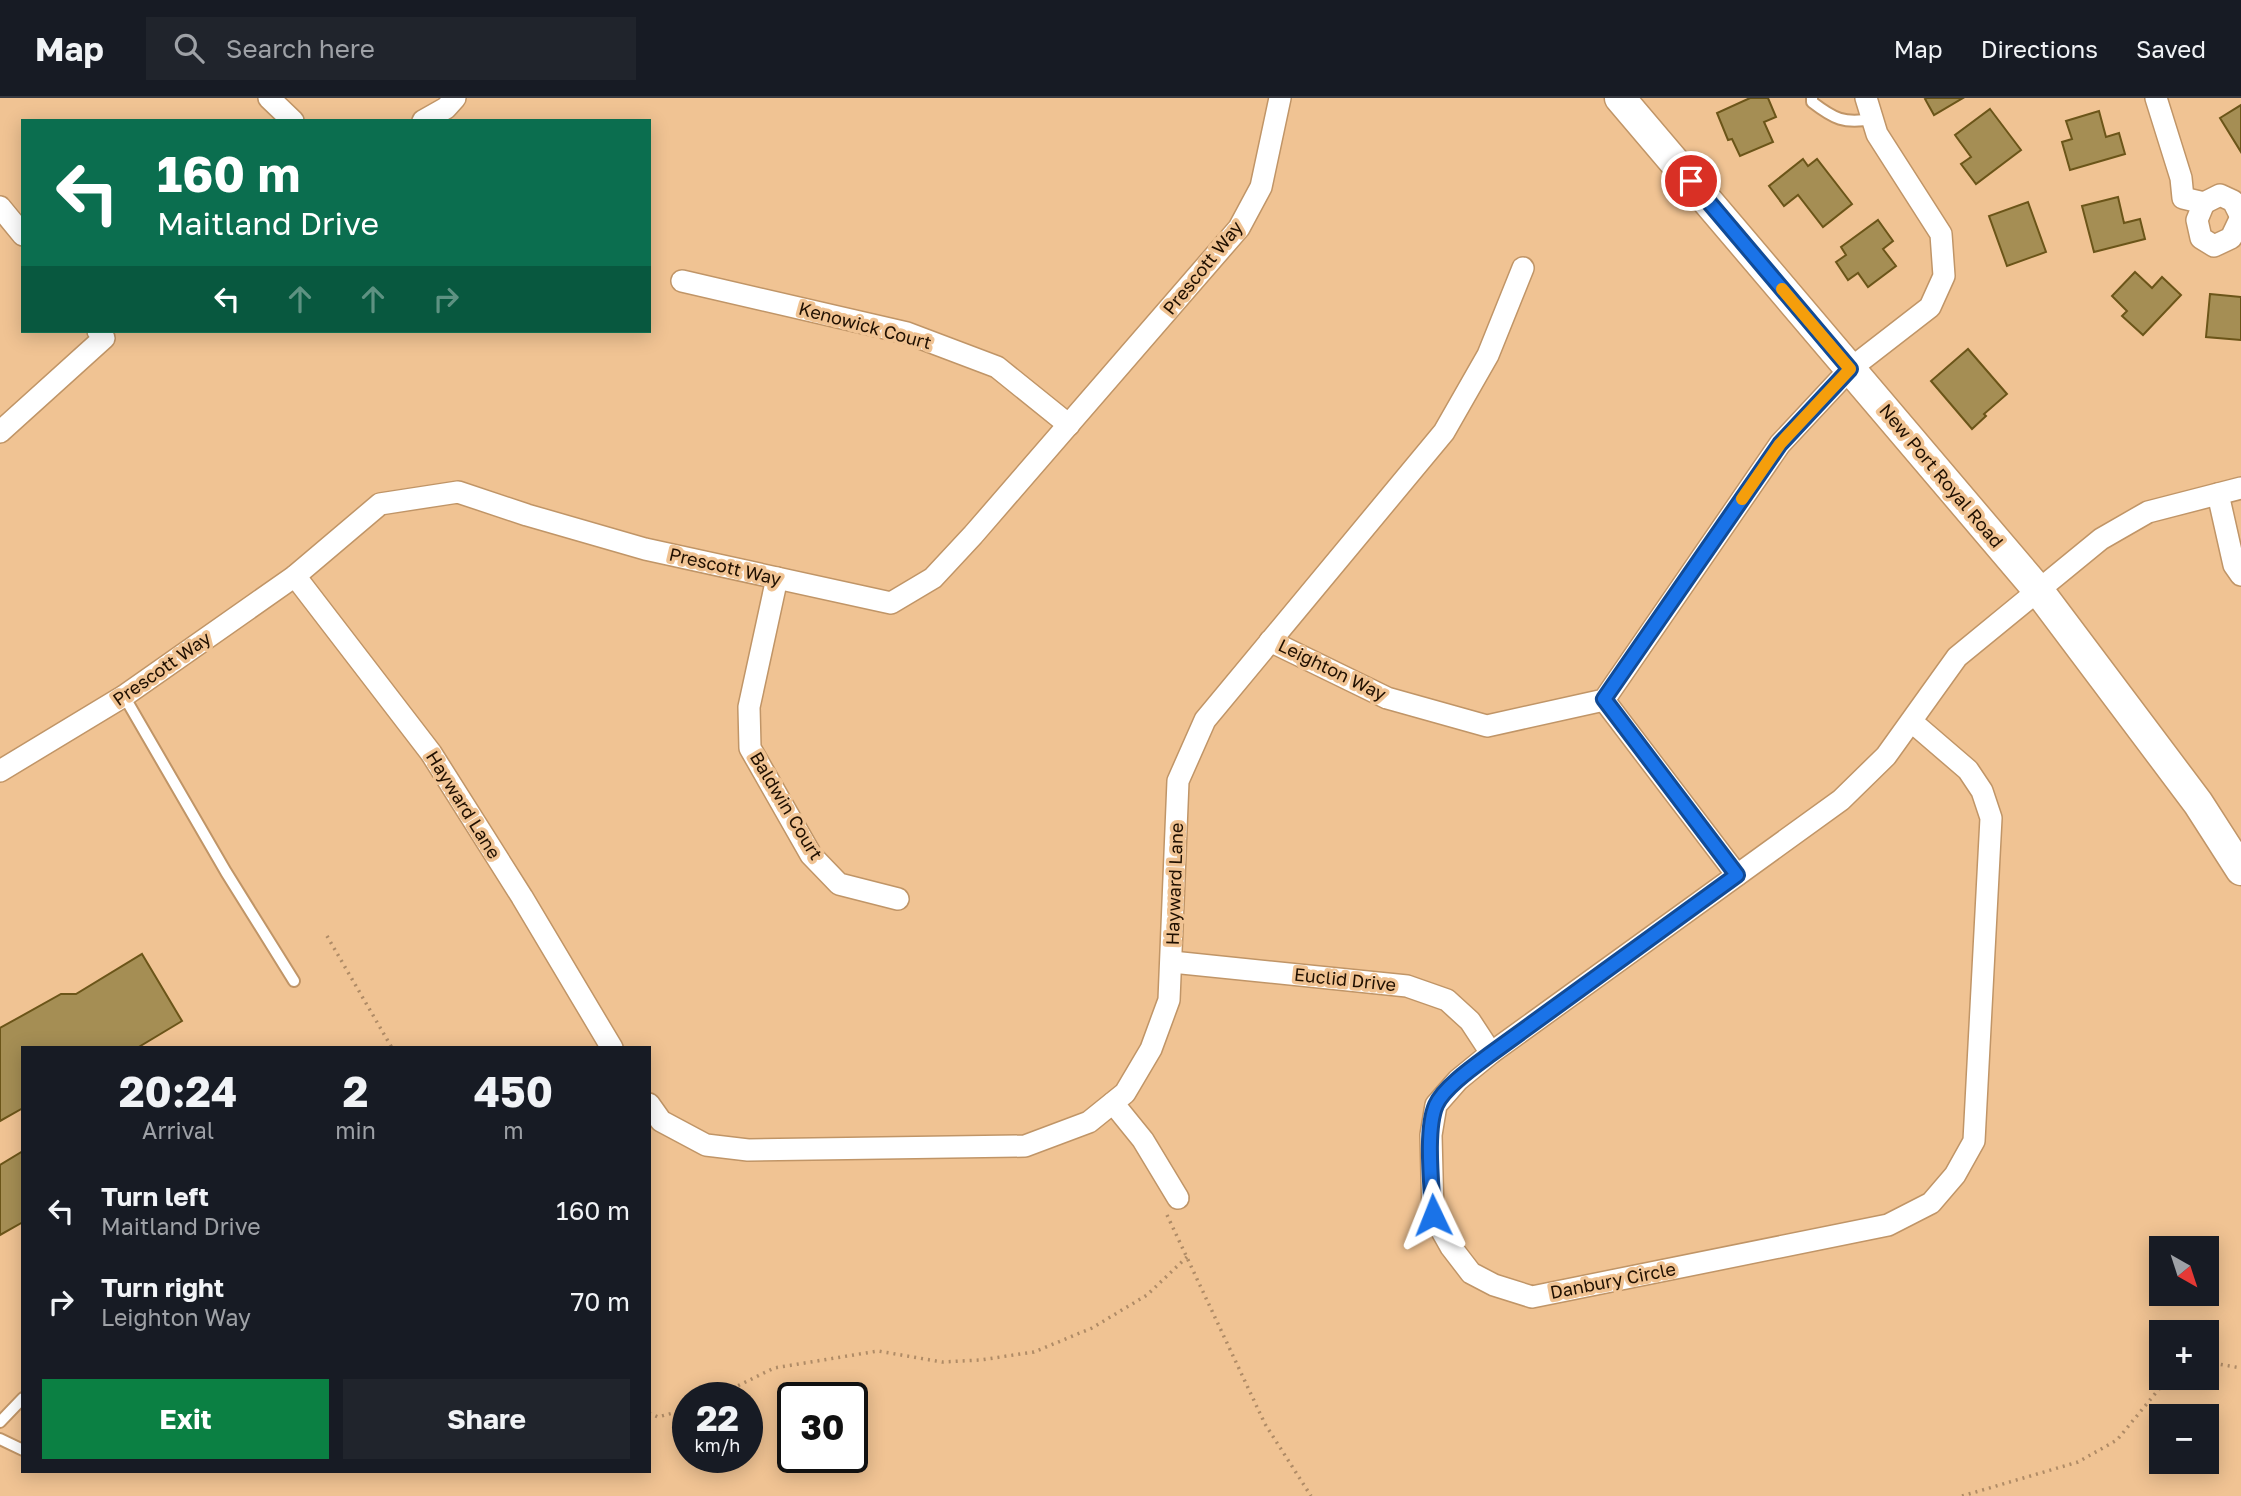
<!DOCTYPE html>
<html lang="en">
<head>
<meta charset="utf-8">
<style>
  body { margin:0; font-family:"Golos Text",sans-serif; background:#20242c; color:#f1f3f6; height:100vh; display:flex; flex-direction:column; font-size:26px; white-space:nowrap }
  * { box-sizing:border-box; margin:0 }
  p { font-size:23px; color:#9ea1a6 }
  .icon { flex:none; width:38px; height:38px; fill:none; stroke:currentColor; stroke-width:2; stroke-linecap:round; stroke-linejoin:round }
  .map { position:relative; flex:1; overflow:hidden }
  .sheet { position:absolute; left:21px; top:948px; width:630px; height:427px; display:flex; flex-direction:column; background:#171b24; border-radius:0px; box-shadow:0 4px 18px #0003 }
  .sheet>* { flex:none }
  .top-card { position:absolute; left:21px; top:21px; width:630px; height:214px; border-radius:0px; box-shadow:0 4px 18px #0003; background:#0b6e4f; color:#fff; overflow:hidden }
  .needle { width:46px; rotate:141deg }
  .controls { position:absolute; left:2149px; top:1138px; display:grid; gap:14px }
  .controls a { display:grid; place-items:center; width:70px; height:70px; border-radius:0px; background:#171b24; box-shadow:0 4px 18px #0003; font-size:35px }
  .speed { position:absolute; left:672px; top:1284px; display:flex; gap:14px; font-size:35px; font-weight:700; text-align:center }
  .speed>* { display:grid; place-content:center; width:91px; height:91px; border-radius:50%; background:#171b24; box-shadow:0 4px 18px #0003; line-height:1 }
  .speed small { font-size:18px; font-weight:400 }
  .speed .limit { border:4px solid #111; border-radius:10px; background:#fff; color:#111 }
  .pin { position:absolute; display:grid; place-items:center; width:60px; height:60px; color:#fff; margin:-30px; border:4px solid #fff; border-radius:50%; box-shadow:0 2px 7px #0007 }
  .me { position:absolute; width:77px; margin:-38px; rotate:358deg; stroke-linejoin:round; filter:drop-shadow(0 0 5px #0008) }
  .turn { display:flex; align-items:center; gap:24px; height:147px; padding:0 21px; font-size:32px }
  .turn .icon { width:91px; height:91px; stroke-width:2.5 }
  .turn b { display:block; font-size:49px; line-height:60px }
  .lanes { display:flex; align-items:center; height:66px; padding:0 21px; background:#0003; justify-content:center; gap:35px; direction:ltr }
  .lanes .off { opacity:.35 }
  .eta { display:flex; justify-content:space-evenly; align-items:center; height:119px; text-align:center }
  .eta b { font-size:42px; font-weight:700; line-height:49px }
  .action { display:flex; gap:14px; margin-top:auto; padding:14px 21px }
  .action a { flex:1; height:80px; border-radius:0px; background:#0b8043; color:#fff; font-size:28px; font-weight:700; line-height:80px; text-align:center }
  .action a+a { background:#20242c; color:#f1f3f6 }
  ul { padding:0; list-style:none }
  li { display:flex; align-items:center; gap:21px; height:91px; padding:0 21px }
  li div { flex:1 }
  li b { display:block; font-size:26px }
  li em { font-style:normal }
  header { display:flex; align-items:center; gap:42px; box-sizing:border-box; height:98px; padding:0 35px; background:#171b24; border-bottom:2px solid #363941 }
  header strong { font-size:33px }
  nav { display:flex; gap:38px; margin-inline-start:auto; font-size:24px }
  .search { width:490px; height:63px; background:#20242c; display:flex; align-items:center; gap:18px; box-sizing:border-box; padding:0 24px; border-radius:0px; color:#9ea1a6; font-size:26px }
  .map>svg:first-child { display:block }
</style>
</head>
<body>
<header>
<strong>Map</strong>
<div class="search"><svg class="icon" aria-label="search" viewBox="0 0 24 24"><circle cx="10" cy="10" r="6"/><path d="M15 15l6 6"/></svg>Search here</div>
<nav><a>Map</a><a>Directions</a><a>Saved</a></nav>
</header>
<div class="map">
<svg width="2241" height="1398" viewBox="0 0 2241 1398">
  <rect width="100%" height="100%" fill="#f0c393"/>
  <g fill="#a58e54" stroke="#6b5519" stroke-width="2">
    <polygon points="1750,0 1768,0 1776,19 1764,24 1773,44 1740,58 1732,41 1728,42 1717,15"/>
    <polygon points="1927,0 1963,0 1934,17 1925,1"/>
    <polygon points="2241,7 2241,54 2220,20"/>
    <polygon points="1990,11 2021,52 1976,86 1961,66 1971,59 1955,37"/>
    <polygon points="2099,13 2106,39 2119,35 2125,56 2070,72 2062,44 2072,41 2066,23"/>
    <polygon points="1803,61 1808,68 1817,61 1852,106 1823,129 1798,97 1784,108 1769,88"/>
    <polygon points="2118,99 2124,125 2140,121 2145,141 2094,154 2082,108"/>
    <polygon points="2028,104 2046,154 2007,168 1989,118"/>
    <polygon points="1878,122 1893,143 1883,151 1896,168 1868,189 1858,175 1848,182 1836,164 1846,157 1841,149"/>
    <polygon points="2135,174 2152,190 2162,179 2181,197 2143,237 2122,218 2127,213 2112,198"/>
    <polygon points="2210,196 2241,199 2241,242 2206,239"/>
    <polygon points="1968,251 2007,296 1984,316 1986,318 1972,331 1931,283"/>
    <polygon points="142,856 182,923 137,950 23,950 23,1010 0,1023 0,930 61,896 76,896"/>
    <polygon points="23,1053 23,1124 0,1137 0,1067"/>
  </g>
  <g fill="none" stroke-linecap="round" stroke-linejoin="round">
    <defs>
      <g id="lane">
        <path d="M1812,0V4C1834,21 1844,26 1872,21"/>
        <polyline points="124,598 226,774 294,883"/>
        <polyline points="0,1324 23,1300"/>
        <polyline points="0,1341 23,1352"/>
      </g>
      <g id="street">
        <polyline points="269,0 293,23"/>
        <polyline points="2156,0 2181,80 2183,100 2204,105 2220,97 2233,103 2241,119"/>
        <polyline points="423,23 446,10 455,0"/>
        <polyline points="2204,105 2197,122 2201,140 2214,148 2231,140 2241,119"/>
        <polyline points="0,109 23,137"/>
        <polyline points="682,183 907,235 997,269 1069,327"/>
        <polyline points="0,334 104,240 98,233"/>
        <polyline points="2218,396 2234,467 2241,477"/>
        <polyline points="295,478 431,655 522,799 612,950"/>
        <polyline points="777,480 749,609 750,650 811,757 839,786 898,801"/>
        <polyline points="1270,543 1387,600 1487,628 1604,602 1780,346 1850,271 1930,209 1944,178 1941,136 1877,36 1866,0"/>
        <polyline points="1604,602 1737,777"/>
        <polyline points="1911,623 1968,672 1982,693 1991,720 1974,1043 1955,1077 1931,1105 1888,1127 1532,1199 1494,1187 1471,1175 1451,1149 1433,1117 1431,1037 1436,1007 1458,982 1491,955 1841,702 1886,658 1957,559 2101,441 2148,414 2241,390"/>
        <polyline points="0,673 124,598 295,478 380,406 458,394 527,417 645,451 891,505 933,480 973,437 1239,130 1261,89 1280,0"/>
        <polyline points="1172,864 1407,888 1447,902 1470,923 1491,955"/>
        <polyline points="1113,1005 1143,1042 1178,1100"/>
        <polyline points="649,1006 661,1023 706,1047 748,1052 1025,1048 1089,1024 1125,995 1151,951 1169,902 1178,683 1205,622 1444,334 1488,257 1523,170"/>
      </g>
      <polyline id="secondary" points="1620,0 2038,492 2198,705 2241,772"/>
    </defs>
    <use href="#lane" stroke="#c09567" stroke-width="14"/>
    <use href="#street" stroke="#c09567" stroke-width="24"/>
    <use href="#secondary" stroke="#c09567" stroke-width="33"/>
    <g stroke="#af8b66" stroke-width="3.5" stroke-dasharray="2 5" stroke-linecap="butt">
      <polyline points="327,838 392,950"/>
      <polyline points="1167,1117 1265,1326 1311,1398"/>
      <polyline points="2207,1264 2241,1270"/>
      <polyline points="713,1300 774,1270 878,1253 942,1264 980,1262 1034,1254 1092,1230 1147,1197 1188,1158"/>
      <polyline points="649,1315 658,1319 688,1311"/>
      <polyline points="1962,1398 2078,1364 2117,1342 2159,1291 2176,1279"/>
    </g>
    <use href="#lane" stroke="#fff" stroke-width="10"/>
    <use href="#street" stroke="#fff" stroke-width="21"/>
    <use href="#secondary" stroke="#fff" stroke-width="30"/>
  </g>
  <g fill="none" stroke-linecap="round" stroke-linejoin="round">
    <defs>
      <path id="route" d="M1433,1117C1432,1089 1425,1032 1436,1007C1444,989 1476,967 1492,955L1737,777L1604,601L1780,346L1850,271L1691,83"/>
    </defs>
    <use href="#route" stroke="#114b97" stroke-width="18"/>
    <use href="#route" stroke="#1a73e8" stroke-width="12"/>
    <polyline stroke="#f59e0b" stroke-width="12" points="1742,401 1780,346 1850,271 1782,191"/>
  </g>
  <g text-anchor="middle" stroke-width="7" stroke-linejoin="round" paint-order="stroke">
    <g font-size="18" fill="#201001" stroke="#f0c393">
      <text transform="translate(1203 170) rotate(-51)" y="6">Prescott Way</text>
      <text transform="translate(865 228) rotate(15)" y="6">Kenowick Court</text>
      <text transform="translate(1941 378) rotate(50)" y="6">New Port Royal Road</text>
      <text transform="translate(725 469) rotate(13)" y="6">Prescott Way</text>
      <text transform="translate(162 571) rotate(-35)" y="6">Prescott Way</text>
      <text transform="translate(1332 572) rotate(26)" y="6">Leighton Way</text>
      <text transform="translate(463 707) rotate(58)" y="6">Hayward Lane</text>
      <text transform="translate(786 708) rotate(59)" y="6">Baldwin Court</text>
      <text transform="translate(1175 786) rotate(-88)" y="6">Hayward Lane</text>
      <text transform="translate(1345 882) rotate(6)" y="6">Euclid Drive</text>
      <text transform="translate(1613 1183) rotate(-11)" y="6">Danbury Circle</text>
    </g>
  </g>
</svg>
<div class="controls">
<a><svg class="needle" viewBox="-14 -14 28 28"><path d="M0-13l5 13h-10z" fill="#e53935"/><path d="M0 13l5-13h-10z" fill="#9ea1a6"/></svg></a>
<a>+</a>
<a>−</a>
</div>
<div class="speed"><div>22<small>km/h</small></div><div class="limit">30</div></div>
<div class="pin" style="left:1691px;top:83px;background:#d93025"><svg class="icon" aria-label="arrive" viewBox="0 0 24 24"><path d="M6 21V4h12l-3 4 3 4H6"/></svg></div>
<svg class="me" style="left:1433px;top:1117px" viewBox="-20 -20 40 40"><path d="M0-17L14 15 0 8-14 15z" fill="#1a73e8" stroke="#fff" stroke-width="4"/></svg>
<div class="top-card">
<div class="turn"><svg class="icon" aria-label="left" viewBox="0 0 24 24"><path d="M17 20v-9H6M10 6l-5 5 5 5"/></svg><div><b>160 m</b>Maitland Drive</div></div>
<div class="lanes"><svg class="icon" aria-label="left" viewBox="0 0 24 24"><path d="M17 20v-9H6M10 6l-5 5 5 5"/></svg><svg class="icon off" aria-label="ahead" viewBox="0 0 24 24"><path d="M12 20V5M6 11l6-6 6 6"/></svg><svg class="icon off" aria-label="ahead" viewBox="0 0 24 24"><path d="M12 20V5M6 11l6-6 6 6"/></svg><svg class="icon off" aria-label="right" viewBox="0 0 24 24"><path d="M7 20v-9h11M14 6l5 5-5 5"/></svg></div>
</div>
<section class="sheet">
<div class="eta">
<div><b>20:24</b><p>Arrival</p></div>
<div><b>2</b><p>min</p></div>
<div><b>450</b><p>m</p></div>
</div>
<ul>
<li><svg class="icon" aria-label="left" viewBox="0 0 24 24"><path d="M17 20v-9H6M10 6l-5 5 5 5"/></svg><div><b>Turn left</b><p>Maitland Drive</p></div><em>160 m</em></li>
<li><svg class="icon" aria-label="right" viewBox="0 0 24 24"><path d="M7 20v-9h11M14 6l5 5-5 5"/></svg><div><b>Turn right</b><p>Leighton Way</p></div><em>70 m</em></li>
</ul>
<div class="action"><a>Exit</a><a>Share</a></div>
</section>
</div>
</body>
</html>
